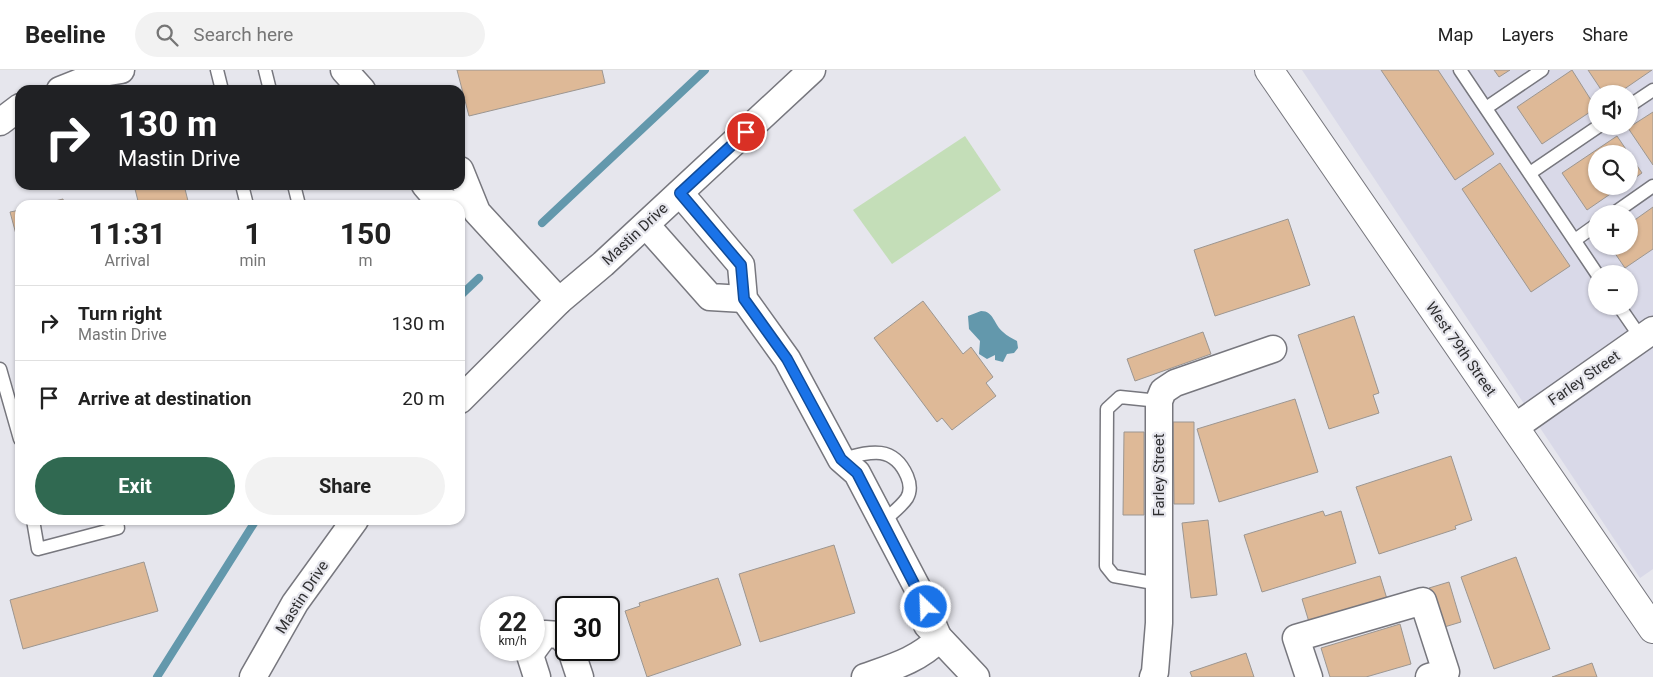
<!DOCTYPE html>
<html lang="en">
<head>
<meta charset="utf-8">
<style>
  body { margin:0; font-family:Roboto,sans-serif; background:#f2f2f2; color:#222; height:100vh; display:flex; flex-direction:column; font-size:19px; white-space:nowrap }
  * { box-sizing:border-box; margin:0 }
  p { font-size:16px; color:#767676 }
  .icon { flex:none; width:28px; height:28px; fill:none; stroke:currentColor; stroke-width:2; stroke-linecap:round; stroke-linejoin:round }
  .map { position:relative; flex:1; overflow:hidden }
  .sheet { position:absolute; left:15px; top:130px; width:450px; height:325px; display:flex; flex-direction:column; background:#fff; border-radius:15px; box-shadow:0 1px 4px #0004 }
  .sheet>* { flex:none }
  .guide { position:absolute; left:15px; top:15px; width:450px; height:105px; border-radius:15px; box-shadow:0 1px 4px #0004; background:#202124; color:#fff; overflow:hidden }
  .tools { position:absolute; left:1588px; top:15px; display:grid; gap:10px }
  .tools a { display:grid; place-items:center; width:50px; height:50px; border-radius:50%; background:#fff; box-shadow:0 1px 4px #0004; font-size:25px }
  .speed { position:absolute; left:480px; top:526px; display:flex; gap:10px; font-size:25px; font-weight:700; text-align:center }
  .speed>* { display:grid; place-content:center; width:65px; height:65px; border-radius:50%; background:#fff; box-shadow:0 1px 4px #0004; line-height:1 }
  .speed small { font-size:12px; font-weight:400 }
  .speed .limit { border:2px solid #111; border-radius:8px; background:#fff; color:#111 }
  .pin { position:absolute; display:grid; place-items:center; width:42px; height:42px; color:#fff; margin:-21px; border:2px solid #fff; border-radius:50%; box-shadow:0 1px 5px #0007 }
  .me { position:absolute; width:55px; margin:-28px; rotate:336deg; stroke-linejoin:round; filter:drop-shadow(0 0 4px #0008) }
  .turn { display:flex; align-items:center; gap:18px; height:105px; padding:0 20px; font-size:22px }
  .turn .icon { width:65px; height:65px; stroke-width:2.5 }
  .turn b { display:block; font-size:35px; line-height:42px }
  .eta { display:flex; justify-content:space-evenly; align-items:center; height:85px; text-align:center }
  .eta b { font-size:30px; font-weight:700; line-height:35px }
  .cta { display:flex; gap:10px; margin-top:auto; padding:10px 20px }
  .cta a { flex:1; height:58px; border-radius:30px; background:#306951; color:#fff; font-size:20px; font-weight:700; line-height:58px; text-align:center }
  .cta a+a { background:#f2f2f2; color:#222 }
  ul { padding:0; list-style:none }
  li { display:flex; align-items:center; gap:15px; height:75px; padding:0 20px; border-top:1px solid #e0e0e0 }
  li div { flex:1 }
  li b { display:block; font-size:19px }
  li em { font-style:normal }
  header { display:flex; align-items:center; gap:30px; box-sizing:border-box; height:70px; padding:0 25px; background:#fff; border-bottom:1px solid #e0e0e0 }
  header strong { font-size:24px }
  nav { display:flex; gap:28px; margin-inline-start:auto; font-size:18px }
  .search { width:350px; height:45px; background:#f2f2f2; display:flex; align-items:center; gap:12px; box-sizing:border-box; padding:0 18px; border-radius:28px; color:#767676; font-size:19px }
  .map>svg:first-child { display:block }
</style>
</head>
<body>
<header>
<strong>Beeline</strong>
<div class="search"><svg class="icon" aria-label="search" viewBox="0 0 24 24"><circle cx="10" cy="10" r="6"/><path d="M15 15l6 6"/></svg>Search here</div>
<nav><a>Map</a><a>Layers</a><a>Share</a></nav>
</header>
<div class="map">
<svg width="1653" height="607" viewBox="0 0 1653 607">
  <rect width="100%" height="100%" fill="#e6e6ed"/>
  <path fill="#d9d9e8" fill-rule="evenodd" d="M1302,0H1653V499L1640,508ZM1596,24H1629V56H1596ZM1596,84H1629V116H1596ZM1596,144H1629V176H1596ZM1596,204H1629V236H1596Z"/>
  <polygon fill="#c4deb8" points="965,66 1001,120 892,194 853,140"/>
  <path fill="#6398ac" d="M981,241C994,241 994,255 1003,262C1007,266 1012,268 1017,271L1018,278L1014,283L1007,284L1003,292L995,290V285L987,289L979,284L980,271L969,259L968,246Z"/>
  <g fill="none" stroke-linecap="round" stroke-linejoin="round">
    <g stroke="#6398ac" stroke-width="8">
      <polyline points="542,153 705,0"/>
      <polyline points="460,226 479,208"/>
      <polyline points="157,607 256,450"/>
    </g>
  </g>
  <g fill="#deb997" stroke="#9c9691">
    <polygon points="457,0 602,0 605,13 469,46"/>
    <polygon points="1381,0 1438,0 1494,84 1455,110"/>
    <polygon points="1494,0 1510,0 1499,7"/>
    <polygon points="1572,0 1596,38 1542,74 1517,37"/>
    <polygon points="1588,0 1652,0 1617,24 1604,24"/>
    <polygon points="1653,42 1653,95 1628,58"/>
    <polygon points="1617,66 1642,103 1629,112 1629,84 1596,84 1596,116 1622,116 1587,140 1562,103"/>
    <polygon points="1500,93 1570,196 1531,222 1462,119"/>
    <polygon points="134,115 184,115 189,135 139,135"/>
    <polygon points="63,129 64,135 39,135"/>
    <polygon points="1653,137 1653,179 1625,198 1610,176 1629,176 1629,154"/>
    <polygon points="20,140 20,179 10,142"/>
    <polygon points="1288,149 1310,215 1215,246 1194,180"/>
    <polygon points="923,231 963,284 971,277 993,307 986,313 996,326 952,360 942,348 937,352 874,268"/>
    <polygon points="1354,246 1379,323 1373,325 1379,343 1329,359 1298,265"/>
    <polygon points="1203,262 1211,284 1135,311 1127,289"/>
    <polygon points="1295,329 1318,402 1219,432 1197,359"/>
    <polygon points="1173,352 1194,352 1194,434 1174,434"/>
    <polygon points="1124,362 1144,362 1144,445 1123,445"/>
    <polygon points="1451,386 1472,450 1455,456 1456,459 1379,484 1356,417"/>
    <polygon points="1323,441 1325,446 1341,441 1356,493 1262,522 1244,465"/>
    <polygon points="1208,450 1217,525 1191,528 1182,453"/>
    <polygon points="834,475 855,543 760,572 739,504"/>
    <polygon points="1516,487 1550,579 1494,599 1461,507"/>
    <polygon points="144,492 158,541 23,579 10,530"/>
    <polygon points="1380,506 1387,529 1309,552 1302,529"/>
    <polygon points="718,508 741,575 647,607 625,541 640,536 639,533"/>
    <polygon points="1449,512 1461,552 1441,558 1429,518"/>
    <polygon points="1400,554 1411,594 1366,607 1330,607 1321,578"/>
    <polygon points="1246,583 1254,607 1192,607 1190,602"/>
    <polygon points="1592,593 1597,607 1552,607"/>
  </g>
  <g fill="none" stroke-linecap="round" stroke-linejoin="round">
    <defs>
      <g id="service">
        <polyline points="217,0 222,20"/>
        <polyline points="265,0 270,20"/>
        <polyline points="1460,0 1597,204"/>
        <polyline points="1629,36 1653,20"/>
        <polyline points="1486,38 1542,0"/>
        <polyline points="1530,103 1599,56"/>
        <polyline points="242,115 247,135"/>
        <polyline points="294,115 299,135"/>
        <polyline points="1613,144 1653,116"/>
        <polyline points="1575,170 1596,155"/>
        <polyline points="1619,236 1641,268"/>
        <polyline points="0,299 20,369"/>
        <path d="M842,389C869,382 893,374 907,406C910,413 911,421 907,428C901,437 890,445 882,452"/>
        <polyline points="33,450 38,479 118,458 116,450"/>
        <polyline points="1159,514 1114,506 1106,496 1107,339 1120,327 1159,331"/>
      </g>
      <g id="minor">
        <polyline points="344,0 362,20"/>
        <polyline points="60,20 103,3 121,0"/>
        <polyline points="0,52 20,37"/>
        <polyline points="460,100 477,142 559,231"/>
        <polyline points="425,115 437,129 456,135"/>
        <polyline points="680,123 741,195 744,229 787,289 841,389 857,403 919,521 939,569"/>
        <polyline points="646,155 710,227 744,229"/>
        <polyline points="460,330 559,231 603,194 812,0"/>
        <polyline points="1515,357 1653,260"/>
        <polyline points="927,555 976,607"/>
        <polyline points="534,579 545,564 560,565 566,572"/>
        <polyline points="533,580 530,585 537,607"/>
        <polyline points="571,580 580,607"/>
        <polyline points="253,607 295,533 355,450"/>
        <path d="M865,607C893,597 918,590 939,569"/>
        <polyline points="1153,607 1155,602 1159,553 1159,331 1163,321 1175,313 1273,279"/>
        <polyline points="1309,607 1296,568 1423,531 1446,602 1429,607"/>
      </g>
      <polyline id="tertiary" points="1269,0 1653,559"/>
    </defs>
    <use href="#service" stroke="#77777e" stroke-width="15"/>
    <use href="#minor" stroke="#77777e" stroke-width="29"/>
    <use href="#tertiary" stroke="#77777e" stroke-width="30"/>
    <use href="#service" stroke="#fff" stroke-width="12"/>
    <use href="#minor" stroke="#fff" stroke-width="26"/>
    <use href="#tertiary" stroke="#fff" stroke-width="28"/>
  </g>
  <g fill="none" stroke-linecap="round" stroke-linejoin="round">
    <defs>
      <polyline id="route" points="746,62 680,123 741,195 744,229 787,289 841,389 857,403 926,537"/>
    </defs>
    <use href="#route" stroke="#114b97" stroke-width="12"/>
    <use href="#route" stroke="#1a73e8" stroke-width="9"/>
  </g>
  <g text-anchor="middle" stroke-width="4.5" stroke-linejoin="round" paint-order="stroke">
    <g font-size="15" fill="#2f2f31" stroke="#e6e6ed">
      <text transform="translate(635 164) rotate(-43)" y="5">Mastin Drive</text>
      <text transform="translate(1461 279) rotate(55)" y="5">West 79th Street</text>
      <text transform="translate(1584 308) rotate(-35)" y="5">Farley Street</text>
      <text transform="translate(1159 405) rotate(-90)" y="5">Farley Street</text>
      <text transform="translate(302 527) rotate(-57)" y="5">Mastin Drive</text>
    </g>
  </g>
</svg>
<div class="tools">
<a><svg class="icon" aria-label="sound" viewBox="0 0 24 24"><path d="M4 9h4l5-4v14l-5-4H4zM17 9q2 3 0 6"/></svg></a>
<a><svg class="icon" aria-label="search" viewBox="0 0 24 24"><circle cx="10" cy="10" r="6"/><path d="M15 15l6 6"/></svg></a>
<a>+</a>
<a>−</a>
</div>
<div class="speed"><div>22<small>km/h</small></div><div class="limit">30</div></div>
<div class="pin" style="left:746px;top:62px;background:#d93025"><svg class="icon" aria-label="arrive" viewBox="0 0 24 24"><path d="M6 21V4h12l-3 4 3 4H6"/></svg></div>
<svg class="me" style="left:926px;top:537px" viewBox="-20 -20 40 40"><circle r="17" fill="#1a73e8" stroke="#fff" stroke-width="3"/><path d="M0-11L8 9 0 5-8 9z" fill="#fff"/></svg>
<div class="guide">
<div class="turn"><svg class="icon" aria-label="right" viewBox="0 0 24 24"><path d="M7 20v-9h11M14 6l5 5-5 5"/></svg><div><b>130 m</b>Mastin Drive</div></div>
</div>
<section class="sheet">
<div class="eta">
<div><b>11:31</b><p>Arrival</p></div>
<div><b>1</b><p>min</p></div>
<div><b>150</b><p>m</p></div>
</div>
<ul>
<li><svg class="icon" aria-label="right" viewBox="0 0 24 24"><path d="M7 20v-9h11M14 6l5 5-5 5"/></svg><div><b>Turn right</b><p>Mastin Drive</p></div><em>130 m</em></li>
<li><svg class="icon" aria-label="arrive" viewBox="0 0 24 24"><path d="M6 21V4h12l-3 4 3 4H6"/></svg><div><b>Arrive at destination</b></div><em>20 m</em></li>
</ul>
<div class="cta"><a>Exit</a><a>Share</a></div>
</section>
</div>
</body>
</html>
